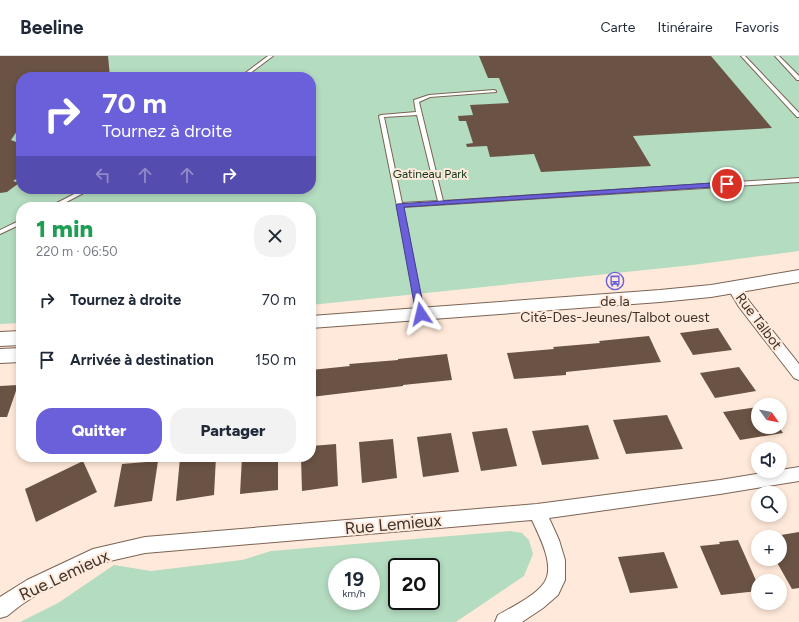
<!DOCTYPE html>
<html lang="fr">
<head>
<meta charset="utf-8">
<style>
  body { margin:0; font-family:Figtree,sans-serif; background:#f2f2f3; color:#1f2937; height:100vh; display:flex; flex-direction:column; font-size:15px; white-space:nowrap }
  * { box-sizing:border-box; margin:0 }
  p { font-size:13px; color:#747a83 }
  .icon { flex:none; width:22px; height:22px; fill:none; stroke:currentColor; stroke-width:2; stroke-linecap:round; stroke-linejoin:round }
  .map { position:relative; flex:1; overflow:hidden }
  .details { position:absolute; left:16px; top:146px; width:300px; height:260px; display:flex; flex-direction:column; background:#fff; border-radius:16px; box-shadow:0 2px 6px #0003 }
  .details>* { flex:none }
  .guide { position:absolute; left:16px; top:16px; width:300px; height:122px; border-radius:16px; box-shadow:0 2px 6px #0003; background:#6a60da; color:#fff; overflow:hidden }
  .needle { width:26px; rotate:123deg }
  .buttons { position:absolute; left:751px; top:342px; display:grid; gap:8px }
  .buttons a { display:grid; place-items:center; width:36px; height:36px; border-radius:50%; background:#fff; box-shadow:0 2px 6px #0003; font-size:20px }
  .speed { position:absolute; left:328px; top:502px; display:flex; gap:8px; font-size:20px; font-weight:700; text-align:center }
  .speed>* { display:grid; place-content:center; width:52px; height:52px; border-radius:50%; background:#fff; box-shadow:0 2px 6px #0003; line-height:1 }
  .speed small { font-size:10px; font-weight:400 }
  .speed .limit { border:2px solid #111; border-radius:6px; background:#fff; color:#111 }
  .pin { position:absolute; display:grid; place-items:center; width:34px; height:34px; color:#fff; margin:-17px; border:2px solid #fff; border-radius:50%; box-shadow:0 1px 4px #0007 }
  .me { position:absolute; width:44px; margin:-22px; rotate:350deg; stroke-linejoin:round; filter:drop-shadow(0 0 3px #0008) }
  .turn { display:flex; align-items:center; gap:14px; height:84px; padding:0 20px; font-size:18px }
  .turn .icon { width:52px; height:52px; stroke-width:2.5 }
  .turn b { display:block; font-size:28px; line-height:34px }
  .lanes { display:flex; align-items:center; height:38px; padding:0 20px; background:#0003; justify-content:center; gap:20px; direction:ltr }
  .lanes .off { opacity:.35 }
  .round { display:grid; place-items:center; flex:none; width:42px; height:42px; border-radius:16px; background:#f2f2f3 }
  .headline { display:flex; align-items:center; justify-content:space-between; height:68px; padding:0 20px }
  h1 { font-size:24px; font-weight:800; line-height:30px; color:#1e9e55 }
  .action { display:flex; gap:8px; margin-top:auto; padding:8px 20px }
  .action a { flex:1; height:46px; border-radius:16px; background:#6a60da; color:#fff; font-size:16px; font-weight:800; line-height:46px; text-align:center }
  .action a+a { background:#f2f2f3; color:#1f2937 }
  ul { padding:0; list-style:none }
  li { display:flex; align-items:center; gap:12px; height:60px; padding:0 20px }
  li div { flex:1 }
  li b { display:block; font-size:15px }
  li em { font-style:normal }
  header { display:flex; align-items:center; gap:24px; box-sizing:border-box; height:56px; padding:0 20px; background:#fff; border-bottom:1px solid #e0e1e3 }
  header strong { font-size:19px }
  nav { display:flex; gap:22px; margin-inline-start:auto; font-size:14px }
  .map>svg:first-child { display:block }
</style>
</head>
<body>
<header>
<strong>Beeline</strong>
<nav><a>Carte</a><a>Itinéraire</a><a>Favoris</a></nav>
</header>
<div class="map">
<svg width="799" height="566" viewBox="0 0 799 566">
  <rect width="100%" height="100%" fill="#ffe9da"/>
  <g fill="#b4dcc0" fill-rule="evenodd">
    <path d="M0,0H799V195L693,209L311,249V151H21V267L0,268ZM21,21H311V133H21Z"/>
    <path d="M510,475L522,477L529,484L533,498L524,520L456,566H20L58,547L114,509L151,515L242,504L271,495ZM337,511H371V545H337ZM397,511H431V545H397Z"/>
  </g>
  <g fill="#6a5344">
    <polygon points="0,0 108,0 110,21 21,21 21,69 11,84 21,88 21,120 13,125 19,127 7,136 0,137"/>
    <polygon points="479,0 711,0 772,72 633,80 651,110 541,116 534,98 490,101 487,90 467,91 466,88 473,87 466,65 459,65 458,60 473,59 470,49 509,47 499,22 488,22"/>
    <polygon points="718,272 732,294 693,299 680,277"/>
    <polygon points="649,280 661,306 566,316 566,319 514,323 507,297 554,293 553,291 600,287 599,285"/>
    <polygon points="447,298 452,324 403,329 403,330 311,341 311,314 350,310 349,308 398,304 398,303"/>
    <polygon points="739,311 756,335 715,342 700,317"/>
    <polygon points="18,329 7,361 0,361 0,330"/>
    <polygon points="758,351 758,371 779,371 783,377 740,384 723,356"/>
    <polygon points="667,359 683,393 626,398 613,364"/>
    <polygon points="588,369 599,403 542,409 532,375"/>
    <polygon points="507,372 517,410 481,415 472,376"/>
    <polygon points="451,377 459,416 423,421 417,381"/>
    <polygon points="393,383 397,422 362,427 359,386"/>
    <polygon points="336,388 338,430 302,435 301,401 311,401 311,390"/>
    <polygon points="190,401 216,401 214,439 176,445 180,402"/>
    <polygon points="242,401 278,401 278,434 240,438"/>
    <polygon points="83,405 97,436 36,466 25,433"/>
    <polygon points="158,405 152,445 114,451 122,408"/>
    <polygon points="799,476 799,532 792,533 775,503 780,503 780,483 783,482 781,479"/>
    <polygon points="738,484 758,529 758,535 721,539 700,490 720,488 719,486"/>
    <polygon points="664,496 678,532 630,537 618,501"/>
  </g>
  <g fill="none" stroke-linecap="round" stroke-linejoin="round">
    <defs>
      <g id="service">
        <polygon points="268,0 273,0 245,21 240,21"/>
        <polygon points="741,0 745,0 799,57 799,61 797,61"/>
        <polygon points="775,0 779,0 799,20 799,24 797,24"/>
        <path d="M494,34L496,35V36L430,41L419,46L443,145L799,122V126L403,151L424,258L421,260H419L379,60L381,59L416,56L414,44L429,39ZM417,59L438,145L402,147L384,61Z"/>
        <polygon points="84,133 91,133 57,151 49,151"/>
        <polygon points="21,164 21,168 0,178 0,174"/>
      </g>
      <g id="minor">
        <polygon points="734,226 739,228 749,245 799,308 799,324 794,322 739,251 727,231 729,228"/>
        <path d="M799,411V425L720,438L549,462L559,484L565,504V524L558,539L543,552L522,566H495L498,559C512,551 535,540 544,527C556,510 539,480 532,464L145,497L101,507L41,536L21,549L7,560L0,562V541L27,524L93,493L145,481L537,448L720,424Z"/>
      </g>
      <g id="tertiary">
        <polygon points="799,214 799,226 711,241 660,246 311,272 311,260 660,234 711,229"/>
        <polygon points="21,275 21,289 0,290 0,276"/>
        <polygon points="21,292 21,306 0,307 0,293"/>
      </g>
    </defs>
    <use href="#service" stroke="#7b6454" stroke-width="2"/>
    <use href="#minor" stroke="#7b6454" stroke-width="2"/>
    <use href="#tertiary" stroke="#7b6454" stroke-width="2"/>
    <use href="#service" fill="#fff" fill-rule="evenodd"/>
    <use href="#minor" fill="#fff" fill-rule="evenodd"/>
    <use href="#tertiary" fill="#fff" fill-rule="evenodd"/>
  </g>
  <polygon fill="#6a60da" stroke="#453e8e" points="727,126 731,128 729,130 404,151 425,258 421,261 416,258 396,149 397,148"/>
  <defs>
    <symbol id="bus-ring" viewBox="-11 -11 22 22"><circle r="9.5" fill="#ffe9da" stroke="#6a60da" stroke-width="1.5"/><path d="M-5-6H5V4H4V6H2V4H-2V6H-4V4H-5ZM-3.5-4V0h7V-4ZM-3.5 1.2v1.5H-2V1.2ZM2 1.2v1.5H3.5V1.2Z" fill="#6a60da"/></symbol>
  </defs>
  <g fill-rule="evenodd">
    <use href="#bus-ring" x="605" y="215" width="20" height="20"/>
  </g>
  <g text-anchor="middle" stroke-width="4" stroke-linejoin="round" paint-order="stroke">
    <g font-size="12" fill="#08341c" stroke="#ffe9da">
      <text x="430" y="122">Gatineau Park</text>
    </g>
    <g font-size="14" fill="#3c322b" stroke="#ffe9da">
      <text x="615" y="250">de la<tspan x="615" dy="16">Cité-Des-Jeunes/Talbot ouest</tspan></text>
    </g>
    <g font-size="14" fill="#3c322b" stroke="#ffe9da">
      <text transform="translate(759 265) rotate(53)" y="5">Rue Talbot</text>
    </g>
    <g font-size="17" fill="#3c322b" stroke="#ffe9da">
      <text transform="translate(393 468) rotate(-5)" y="6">Rue Lemieux</text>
      <text transform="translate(64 519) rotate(-25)" y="6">Rue Lemieux</text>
    </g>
  </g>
</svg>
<div class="buttons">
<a><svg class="needle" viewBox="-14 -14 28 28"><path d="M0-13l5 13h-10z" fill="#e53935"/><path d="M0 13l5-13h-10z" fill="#747a83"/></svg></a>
<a><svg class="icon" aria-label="sound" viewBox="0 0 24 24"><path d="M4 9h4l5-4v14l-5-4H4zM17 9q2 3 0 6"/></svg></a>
<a><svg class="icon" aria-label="search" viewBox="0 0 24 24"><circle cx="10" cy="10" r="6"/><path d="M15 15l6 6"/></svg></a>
<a>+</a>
<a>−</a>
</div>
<div class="speed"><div>19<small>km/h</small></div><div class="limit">20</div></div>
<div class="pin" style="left:727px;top:128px;background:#d93025"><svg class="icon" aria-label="arrive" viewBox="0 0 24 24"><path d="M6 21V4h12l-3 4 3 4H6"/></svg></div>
<svg class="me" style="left:421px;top:258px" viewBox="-20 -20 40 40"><path d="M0-17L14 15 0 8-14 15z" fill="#6a60da" stroke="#fff" stroke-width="4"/></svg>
<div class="guide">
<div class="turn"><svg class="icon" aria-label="right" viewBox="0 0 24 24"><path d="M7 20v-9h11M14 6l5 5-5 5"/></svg><div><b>70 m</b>Tournez à droite</div></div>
<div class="lanes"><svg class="icon off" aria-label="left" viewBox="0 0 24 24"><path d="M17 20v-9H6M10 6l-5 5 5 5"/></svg><svg class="icon off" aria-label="ahead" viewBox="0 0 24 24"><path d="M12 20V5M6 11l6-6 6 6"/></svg><svg class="icon off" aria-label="ahead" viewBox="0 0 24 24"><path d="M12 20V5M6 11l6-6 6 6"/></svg><svg class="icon" aria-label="right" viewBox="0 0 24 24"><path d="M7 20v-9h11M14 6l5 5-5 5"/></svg></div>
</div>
<section class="details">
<div class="headline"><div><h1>1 min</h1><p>220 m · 06:50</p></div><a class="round"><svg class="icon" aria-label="close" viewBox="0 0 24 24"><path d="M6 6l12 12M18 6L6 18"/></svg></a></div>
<ul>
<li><svg class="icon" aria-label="right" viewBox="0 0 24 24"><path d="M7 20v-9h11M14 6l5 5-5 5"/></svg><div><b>Tournez à droite</b></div><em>70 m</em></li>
<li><svg class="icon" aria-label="arrive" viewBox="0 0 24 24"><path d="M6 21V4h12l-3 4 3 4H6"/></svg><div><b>Arrivée à destination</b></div><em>150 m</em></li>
</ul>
<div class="action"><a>Quitter</a><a>Partager</a></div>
</section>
</div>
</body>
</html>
